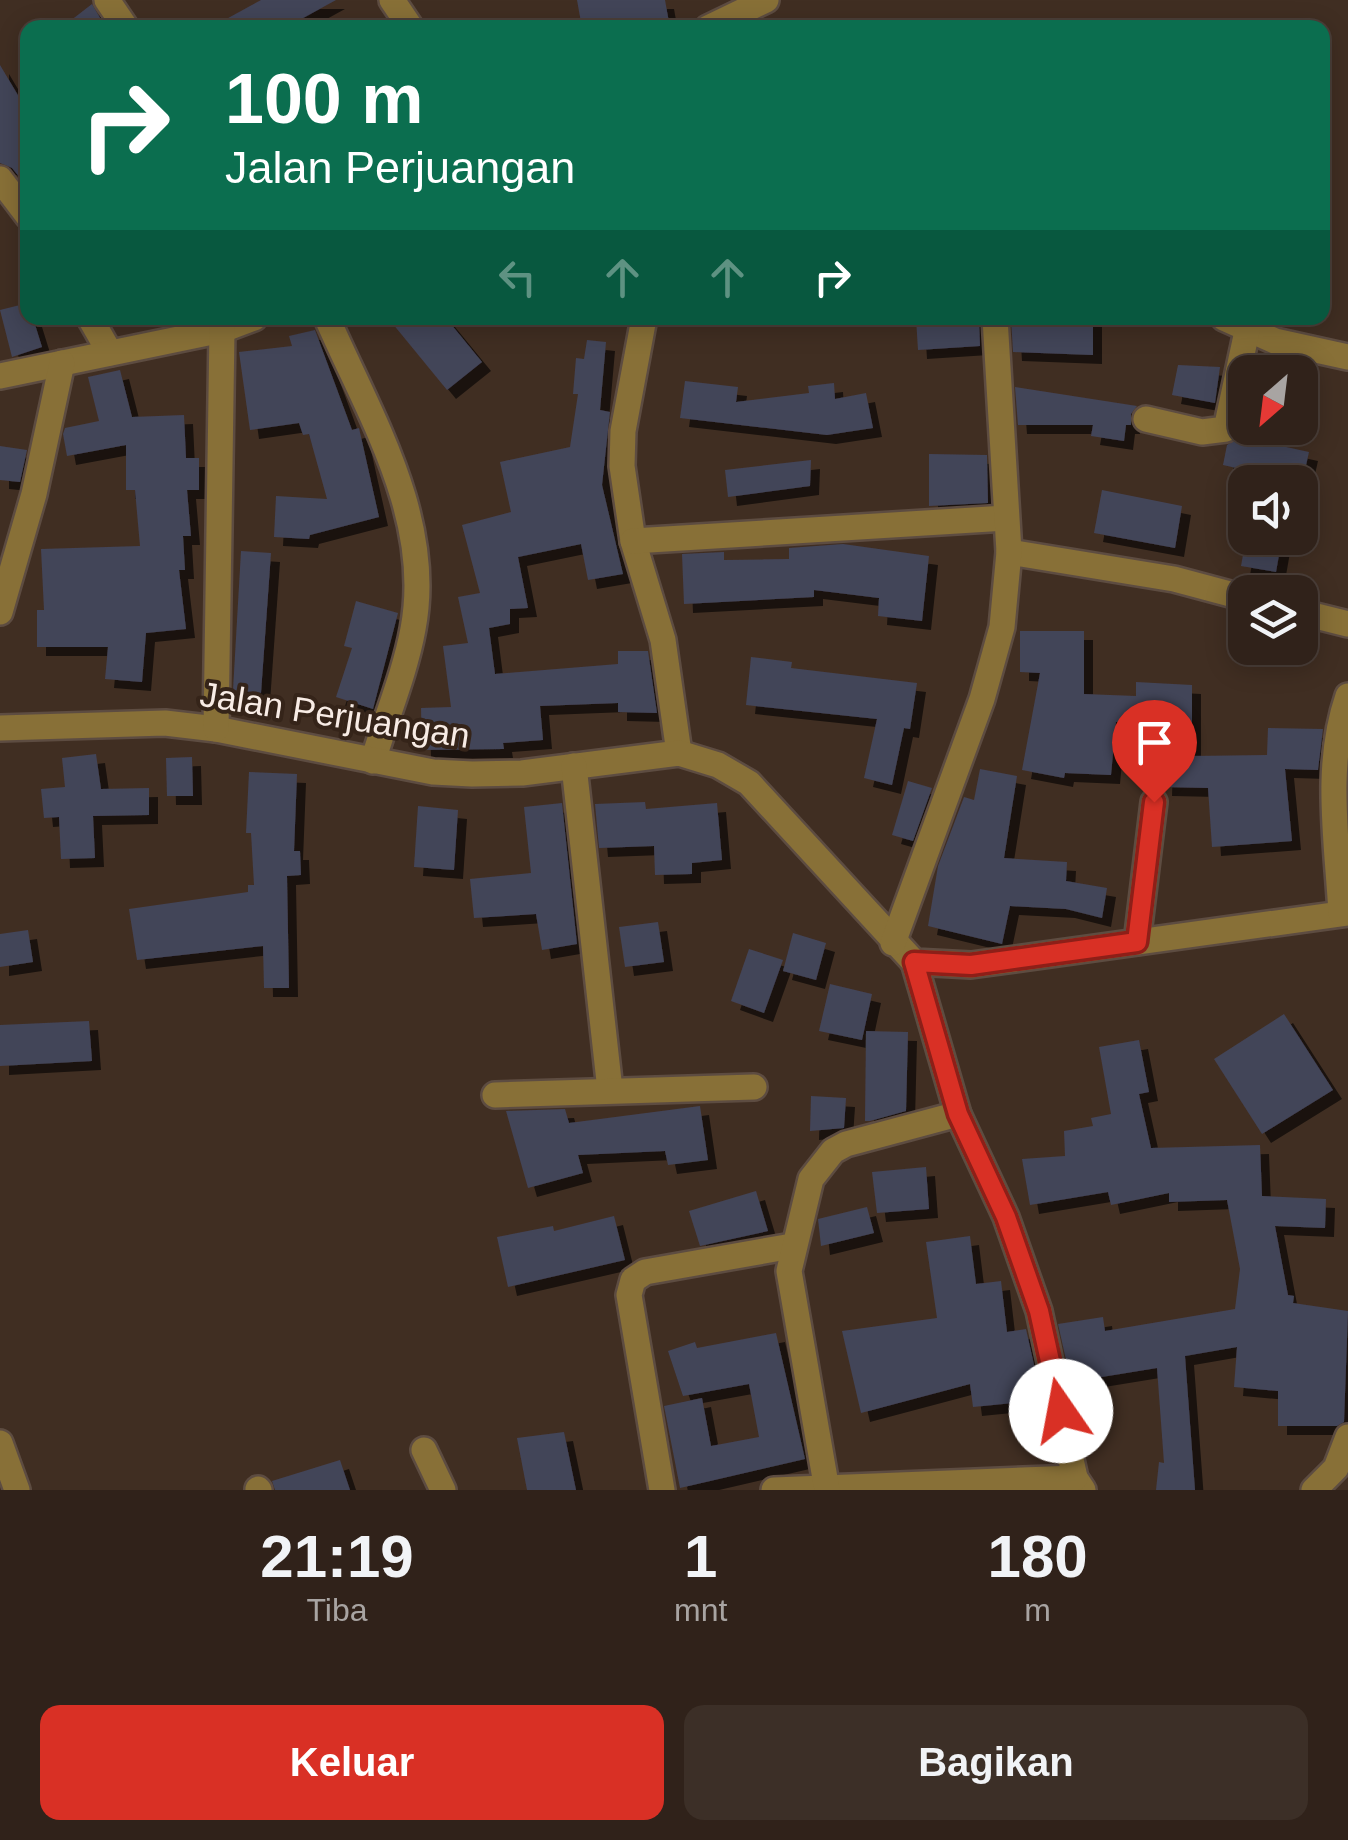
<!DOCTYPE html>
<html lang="id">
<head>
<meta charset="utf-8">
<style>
  body { margin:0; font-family:Arial,sans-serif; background:#3c2f27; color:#f1f3f6; height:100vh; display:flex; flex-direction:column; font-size:38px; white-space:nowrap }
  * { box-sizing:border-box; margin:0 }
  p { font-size:32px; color:#a8a4a2 }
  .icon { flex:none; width:55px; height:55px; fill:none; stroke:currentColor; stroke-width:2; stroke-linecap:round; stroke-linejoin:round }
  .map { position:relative; height:1490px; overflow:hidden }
  .details { display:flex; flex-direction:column; background:#30221a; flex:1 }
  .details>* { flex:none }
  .guide { position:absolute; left:20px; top:20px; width:1310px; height:305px; border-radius:20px; box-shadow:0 5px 25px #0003,0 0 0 2px #4b3f39; background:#0b6e4f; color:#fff; overflow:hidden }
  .needle { width:65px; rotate:208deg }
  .controls { position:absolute; left:1228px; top:355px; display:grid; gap:20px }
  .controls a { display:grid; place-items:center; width:90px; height:90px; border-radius:20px; background:#30221a; box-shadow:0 5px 25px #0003,0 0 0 2px #4b3f39; font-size:50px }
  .pin { position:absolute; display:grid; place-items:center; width:85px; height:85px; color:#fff; margin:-102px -42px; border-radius:50% 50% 50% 0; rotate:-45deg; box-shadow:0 0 10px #0007 }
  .pin .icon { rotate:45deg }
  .me { position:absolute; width:110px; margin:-55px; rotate:348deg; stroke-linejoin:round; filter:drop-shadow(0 0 8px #0008) }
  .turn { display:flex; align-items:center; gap:35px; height:210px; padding:0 40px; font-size:45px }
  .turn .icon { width:130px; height:130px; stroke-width:2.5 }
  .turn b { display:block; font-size:70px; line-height:85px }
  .lanes { display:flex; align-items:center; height:95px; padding:0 40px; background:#0003; justify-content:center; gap:50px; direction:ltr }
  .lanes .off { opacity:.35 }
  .eta { display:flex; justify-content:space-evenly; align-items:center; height:170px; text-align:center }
  .eta b { font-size:60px; font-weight:700; line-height:70px }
  .action { display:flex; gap:20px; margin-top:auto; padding:20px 40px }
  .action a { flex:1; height:115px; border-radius:20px; background:#d93025; color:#fff; font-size:40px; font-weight:700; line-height:115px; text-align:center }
  .action a+a { background:#3c2f27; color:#f1f3f6 }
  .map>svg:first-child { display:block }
</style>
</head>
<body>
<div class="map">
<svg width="1348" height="1490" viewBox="0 0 1348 1490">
  <defs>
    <filter id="shadow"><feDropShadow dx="9" dy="9" stdDeviation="0" flood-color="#0009"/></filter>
  </defs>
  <rect width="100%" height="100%" fill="#402e22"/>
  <g fill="#434458" filter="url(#shadow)">
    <polygon points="261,0 336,0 285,28 210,28"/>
    <polygon points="577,0 665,0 670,28 582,28"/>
    <polygon points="92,4 106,28 61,28"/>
    <polygon points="0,65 28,112 28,188 12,168 0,163"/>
    <polygon points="28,303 28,318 33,318 42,347 12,357 0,310"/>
    <polygon points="388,318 446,318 482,362 447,390"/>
    <polygon points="916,318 979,318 980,346 918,350"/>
    <polygon points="1011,318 1093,318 1093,355 1013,352"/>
    <polygon points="315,330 352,430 359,428 379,517 310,535 309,539 274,537 276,496 327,499 309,434 303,435 299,423 250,430 239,352 292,346 289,336"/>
    <polygon points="587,340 606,342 600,410 610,412 602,485 623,574 588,580 581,544 518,557 528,608 510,609 510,624 489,628 495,674 618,664 618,651 648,651 657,713 618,712 618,703 540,706 543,740 503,743 504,749 422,750 421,708 451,707 443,646 468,643 458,597 480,593 462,525 511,512 500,462 570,447 578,394 573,394 576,358 584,359"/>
    <polygon points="1178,365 1220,367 1215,403 1172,395"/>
    <polygon points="120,370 132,417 184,415 186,458 199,458 199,490 187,490 191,536 183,536 185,570 179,570 186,629 146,633 142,682 105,679 108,647 37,647 37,610 44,610 41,549 140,546 135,490 126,490 126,445 67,456 63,434 65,428 99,421 88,377"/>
    <polygon points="685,381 738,387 736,402 809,393 808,386 834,383 835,399 866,393 873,428 827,435 680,418"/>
    <polygon points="1015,387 1137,406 1131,414 1131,425 1126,425 1124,441 1091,436 1093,425 1018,425"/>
    <polygon points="1240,437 1309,452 1302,483 1223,465 1227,445"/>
    <polygon points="0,446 27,450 20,482 0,480"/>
    <polygon points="929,454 987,455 988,503 929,506"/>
    <polygon points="811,460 810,486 728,497 725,470"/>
    <polygon points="1102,490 1182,506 1175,548 1094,533"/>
    <polygon points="1246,538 1282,538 1276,572 1241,566"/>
    <polygon points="843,544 929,556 922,621 878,616 879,598 814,590 814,597 684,604 682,554 724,552 724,560 789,559 789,548"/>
    <polygon points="241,551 271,553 261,693 233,690"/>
    <polygon points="356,601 398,613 373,709 336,697 352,648 344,646"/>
    <polygon points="1020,631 1084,631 1084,694 1136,696 1136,682 1192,685 1192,756 1267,755 1268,728 1323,729 1318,770 1285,769 1292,841 1212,847 1208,788 1163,787 1165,724 1116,722 1111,775 1065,773 1064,778 1022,770 1040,673 1020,672"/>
    <polygon points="751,657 792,662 791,668 917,683 910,729 904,728 892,785 864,778 877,719 746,705"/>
    <polygon points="96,754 101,789 149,788 149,815 93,816 95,858 61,859 59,817 44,818 41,789 65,787 62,758"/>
    <polygon points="192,757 193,796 167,796 166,758"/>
    <polygon points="980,769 1017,776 1004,858 1067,862 1066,881 1107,888 1102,918 1066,909 1010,906 1002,944 928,926 938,866 964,797 974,800"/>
    <polygon points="249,772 297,774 294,851 300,851 301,875 287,876 289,988 264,988 263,946 137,960 129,909 248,892 248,885 254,885 251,833 246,833"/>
    <polygon points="908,781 932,788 913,841 892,835"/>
    <polygon points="645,802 646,809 717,803 722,860 692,863 692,874 655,875 654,846 599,848 595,804"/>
    <polygon points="562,803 577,944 542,950 536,914 474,918 470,879 531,873 524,807"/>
    <polygon points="418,806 458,810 454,870 414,867"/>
    <polygon points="658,922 664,962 625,967 619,927"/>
    <polygon points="28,930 33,962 0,967 0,934"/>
    <polygon points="793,933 826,943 816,980 783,971"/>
    <polygon points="749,949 783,960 764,1013 731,1001"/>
    <polygon points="830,984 872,994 862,1040 819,1031"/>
    <polygon points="1284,1014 1333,1090 1262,1134 1214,1059"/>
    <polygon points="89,1021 92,1061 0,1066 0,1025"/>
    <polygon points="866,1031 908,1032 906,1111 870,1121 865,1121"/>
    <polygon points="1139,1040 1149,1092 1139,1094 1151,1148 1260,1145 1262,1196 1326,1199 1325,1228 1275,1226 1288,1295 1294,1296 1293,1303 1348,1311 1344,1422 1337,1426 1278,1426 1278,1391 1234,1387 1237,1347 1185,1356 1195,1490 1156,1490 1159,1462 1164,1463 1157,1368 1071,1382 1058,1324 1103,1317 1105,1331 1235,1309 1240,1269 1227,1200 1169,1202 1169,1193 1111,1205 1108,1192 1030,1205 1022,1159 1065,1156 1064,1131 1093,1126 1091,1118 1111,1114 1099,1047"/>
    <polygon points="811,1096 846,1098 844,1128 810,1131"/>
    <polygon points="700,1106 708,1160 668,1165 665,1151 578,1155 583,1173 528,1188 506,1111 565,1109 569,1123"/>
    <polygon points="926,1167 929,1209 877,1213 872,1172"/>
    <polygon points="756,1191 768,1231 700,1246 689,1211"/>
    <polygon points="867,1207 874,1233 821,1246 818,1219"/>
    <polygon points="614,1216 625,1260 508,1287 497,1237 553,1226 554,1231"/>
    <polygon points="970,1236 976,1284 1001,1281 1007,1332 1026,1329 1039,1387 1021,1390 1022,1402 973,1407 970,1384 861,1413 842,1331 937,1318 926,1242"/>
    <polygon points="776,1333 805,1459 680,1488 664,1406 702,1398 711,1446 759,1437 749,1384 683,1396 668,1351 695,1342 697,1348"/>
    <polygon points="564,1432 576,1490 527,1490 517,1438"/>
    <polygon points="340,1460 350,1490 275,1490 272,1481"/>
  </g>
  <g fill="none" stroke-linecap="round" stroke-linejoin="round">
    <defs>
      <g id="street">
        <polyline points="107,0 126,28"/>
        <polyline points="392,0 411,28"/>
        <polyline points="708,28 766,0"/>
        <polyline points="0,179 28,216"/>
        <polyline points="90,318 110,353"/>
        <path d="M327,318C369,415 434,518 413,629C405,673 386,718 373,761"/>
        <polyline points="644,318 623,431 622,466 633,541 663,640 679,753"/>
        <polyline points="1224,318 1275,341 1348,357"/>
        <polyline points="0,376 222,330 254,318"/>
        <polyline points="1146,419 1202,432 1226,429 1247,331"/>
        <polyline points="633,541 1006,518"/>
        <polyline points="1009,552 1174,579 1245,598"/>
        <polyline points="0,612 34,494 62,363"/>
        <polyline points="1300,612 1348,624"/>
        <polyline points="0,728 165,723 216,729 433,772 472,774 522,773 679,753 718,765 749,783 914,962 971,965 1348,913"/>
        <polyline points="216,729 222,330"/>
        <polyline points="574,766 610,1090"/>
        <path d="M1341,913C1337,840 1324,766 1348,696"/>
        <polyline points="1137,942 1154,802"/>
        <polyline points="893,943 982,699 1002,627 1009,552 995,318"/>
        <polyline points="914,962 958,1114 1006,1217 1039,1311 1075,1478 1083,1490"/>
        <polyline points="495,1095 754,1087"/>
        <polyline points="0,1443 17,1490"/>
        <polyline points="424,1450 443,1490"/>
        <polyline points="258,1489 259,1490"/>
        <polyline points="662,1490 629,1295 633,1280 645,1272 792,1246"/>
        <polyline points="774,1490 1075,1478"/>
        <polyline points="827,1490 789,1271 811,1179 833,1151 846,1144 958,1114"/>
        <polyline points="1314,1490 1336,1468 1348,1437"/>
      </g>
    </defs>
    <use href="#street" stroke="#5d4c41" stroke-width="30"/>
    <use href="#street" stroke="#887037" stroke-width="25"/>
  </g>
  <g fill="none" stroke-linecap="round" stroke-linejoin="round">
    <defs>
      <polyline id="route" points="1061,1411 1039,1311 1006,1217 958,1114 914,962 971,965 1137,942 1154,802"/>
    </defs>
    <use href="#route" stroke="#8d1f18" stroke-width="25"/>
    <use href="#route" stroke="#d93025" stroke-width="18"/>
  </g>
  <g text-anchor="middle" stroke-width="8" stroke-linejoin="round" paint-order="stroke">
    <g font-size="35" fill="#f8ece5" stroke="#352419">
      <text transform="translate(335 715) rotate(9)" y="12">Jalan Perjuangan</text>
    </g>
  </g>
</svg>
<div class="controls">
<a><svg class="needle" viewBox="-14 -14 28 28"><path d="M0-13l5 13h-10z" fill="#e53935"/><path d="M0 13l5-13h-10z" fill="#a8a4a2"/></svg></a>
<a><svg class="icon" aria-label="sound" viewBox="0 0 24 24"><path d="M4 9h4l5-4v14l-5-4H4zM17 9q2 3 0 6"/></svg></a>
<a><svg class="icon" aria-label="layers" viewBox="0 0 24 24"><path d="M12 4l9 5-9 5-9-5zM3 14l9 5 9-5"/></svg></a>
</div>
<div class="pin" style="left:1154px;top:802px;background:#d93025"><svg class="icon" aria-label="arrive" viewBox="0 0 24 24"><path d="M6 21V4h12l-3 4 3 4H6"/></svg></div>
<svg class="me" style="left:1061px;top:1411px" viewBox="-20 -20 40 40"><circle r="19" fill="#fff"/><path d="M0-13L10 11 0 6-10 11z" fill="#d93025"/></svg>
<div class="guide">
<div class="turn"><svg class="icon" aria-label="right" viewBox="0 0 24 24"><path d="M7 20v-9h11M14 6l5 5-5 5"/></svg><div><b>100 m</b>Jalan Perjuangan</div></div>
<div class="lanes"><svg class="icon off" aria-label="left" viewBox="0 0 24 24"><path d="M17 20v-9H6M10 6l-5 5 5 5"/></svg><svg class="icon off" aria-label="ahead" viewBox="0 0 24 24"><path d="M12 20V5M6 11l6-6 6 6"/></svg><svg class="icon off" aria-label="ahead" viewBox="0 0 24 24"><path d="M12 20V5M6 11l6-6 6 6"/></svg><svg class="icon" aria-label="right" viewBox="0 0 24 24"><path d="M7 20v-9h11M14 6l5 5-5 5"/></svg></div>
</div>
</div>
<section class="details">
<div class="eta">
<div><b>21:19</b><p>Tiba</p></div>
<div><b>1</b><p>mnt</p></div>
<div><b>180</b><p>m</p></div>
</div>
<div class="action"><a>Keluar</a><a>Bagikan</a></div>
</section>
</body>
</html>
